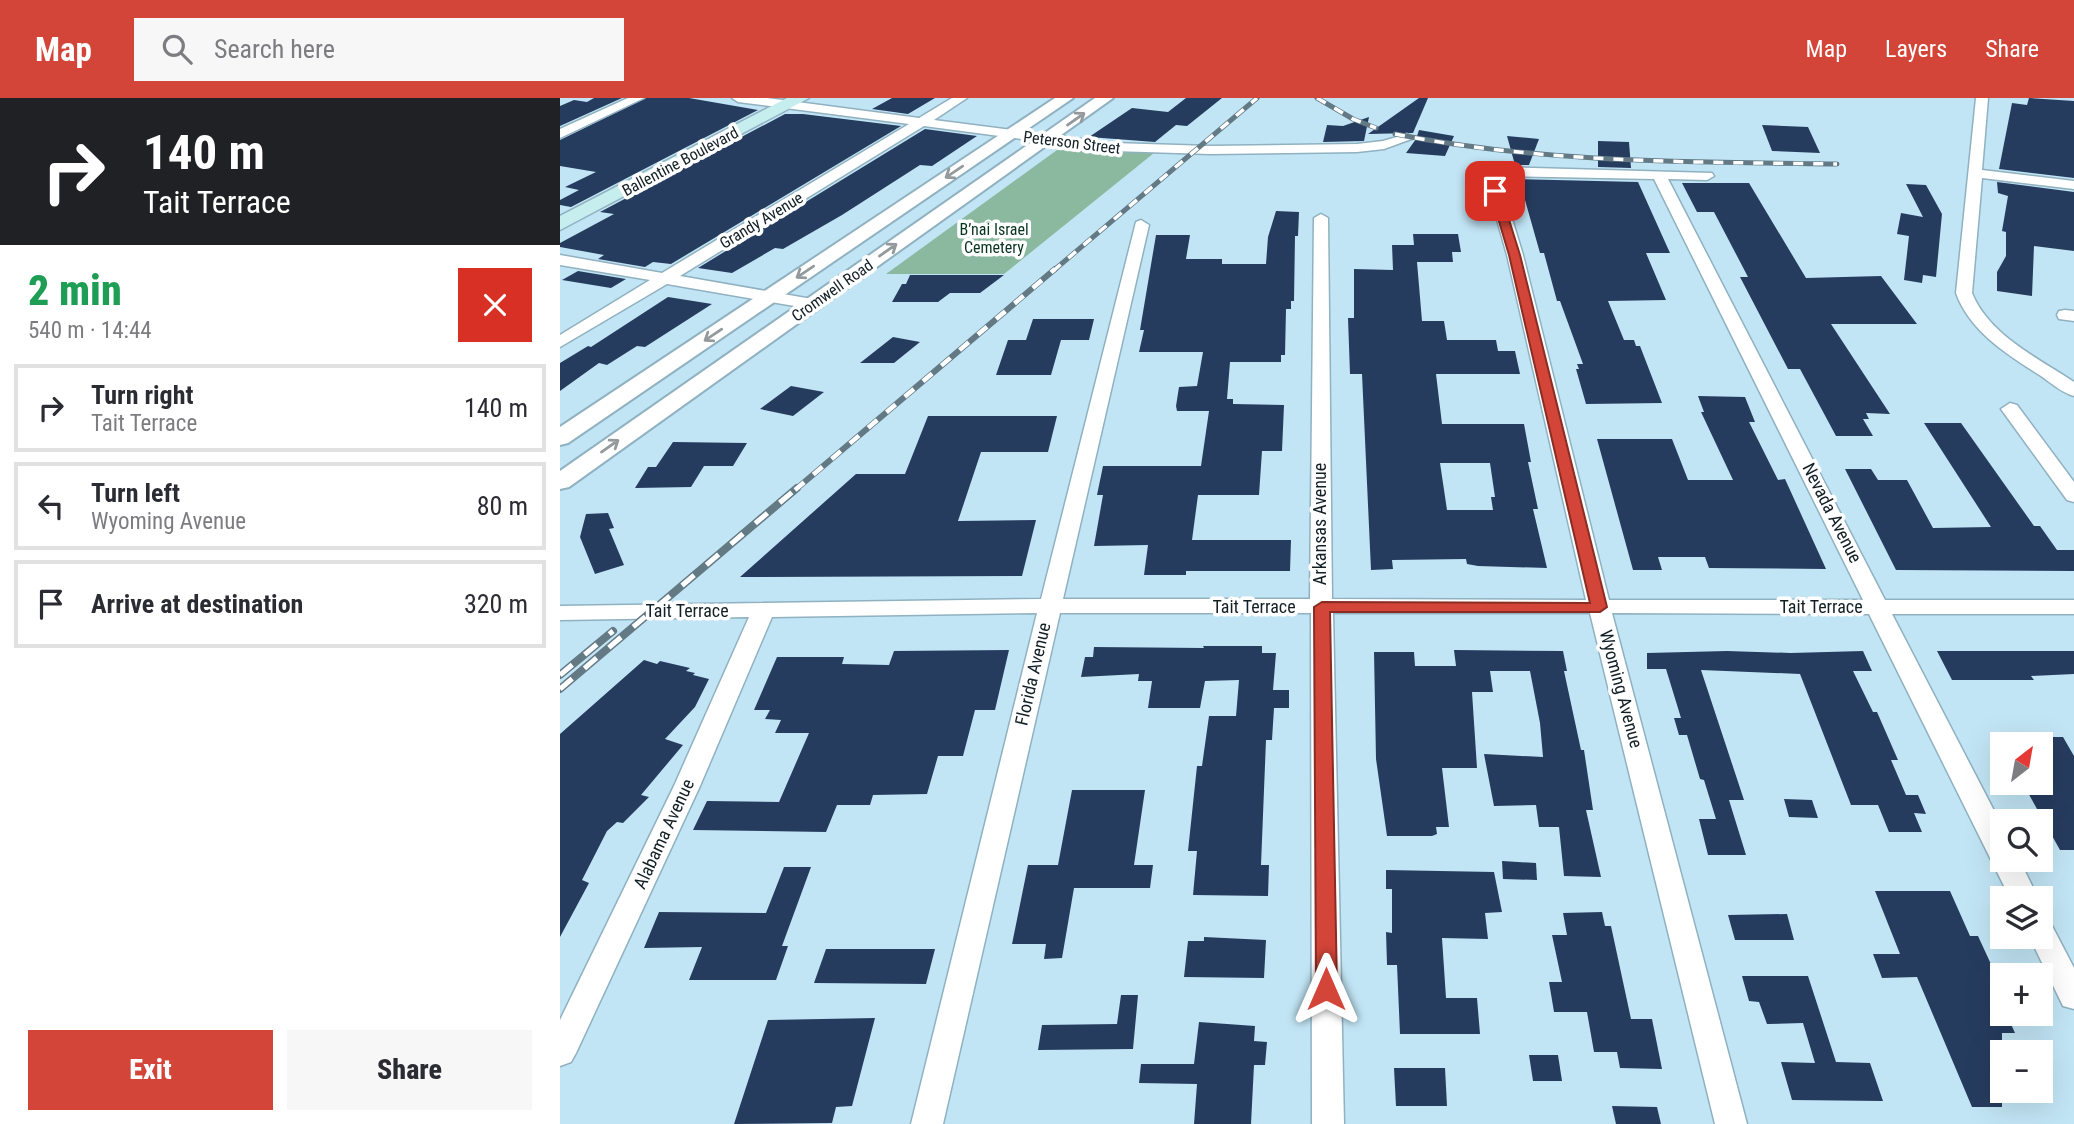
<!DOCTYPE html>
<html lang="en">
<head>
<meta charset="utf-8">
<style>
  body { margin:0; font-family:"Roboto Condensed",sans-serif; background:#f7f7f7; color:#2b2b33; height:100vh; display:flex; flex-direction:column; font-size:26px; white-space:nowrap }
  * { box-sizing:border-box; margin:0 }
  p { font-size:23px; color:#7c7c81 }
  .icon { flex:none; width:38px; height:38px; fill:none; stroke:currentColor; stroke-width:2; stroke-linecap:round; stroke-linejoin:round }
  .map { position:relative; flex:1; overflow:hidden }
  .side { display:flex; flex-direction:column; background:#fff; width:560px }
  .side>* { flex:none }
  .banner { background:#202124; color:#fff; overflow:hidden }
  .needle { width:46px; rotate:31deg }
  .buttons { position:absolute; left:1430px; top:634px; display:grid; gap:14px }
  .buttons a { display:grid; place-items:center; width:63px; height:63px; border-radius:0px; background:#fff; box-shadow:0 7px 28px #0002; font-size:35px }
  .pin { position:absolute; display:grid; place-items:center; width:60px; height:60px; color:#fff; margin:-30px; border-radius:14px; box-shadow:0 4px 10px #0006 }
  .me { position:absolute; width:77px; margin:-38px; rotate:0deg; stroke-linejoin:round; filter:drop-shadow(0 0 5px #0008) }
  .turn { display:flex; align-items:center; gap:24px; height:147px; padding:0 28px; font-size:32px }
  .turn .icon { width:91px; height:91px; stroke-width:2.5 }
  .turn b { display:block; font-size:49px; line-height:60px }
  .round { display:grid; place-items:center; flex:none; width:74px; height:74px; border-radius:0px; background:#f7f7f7 }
  .overview { display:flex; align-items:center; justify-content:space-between; height:119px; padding:0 28px }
  h1 { font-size:42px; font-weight:800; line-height:52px; color:#1e9e55 }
  .cta { display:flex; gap:14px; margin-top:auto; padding:14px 28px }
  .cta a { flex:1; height:80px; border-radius:0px; background:#d34538; color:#fff; font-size:28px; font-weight:800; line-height:80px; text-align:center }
  .cta a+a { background:#f7f7f7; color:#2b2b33 }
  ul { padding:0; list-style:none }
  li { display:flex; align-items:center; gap:21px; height:88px; margin:0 14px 10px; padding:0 14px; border:4px solid #e1e1e2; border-radius:0px }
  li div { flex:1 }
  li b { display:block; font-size:26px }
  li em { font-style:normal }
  header { display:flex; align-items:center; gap:42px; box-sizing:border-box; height:98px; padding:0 35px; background:#d34538; color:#fff }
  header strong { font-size:33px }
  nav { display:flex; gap:38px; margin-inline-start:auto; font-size:24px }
  .search { width:490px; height:63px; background:#f7f7f7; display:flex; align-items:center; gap:18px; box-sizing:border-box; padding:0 24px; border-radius:0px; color:#7c7c81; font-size:26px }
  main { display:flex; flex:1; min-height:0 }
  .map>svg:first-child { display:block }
</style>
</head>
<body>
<header>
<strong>Map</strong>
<div class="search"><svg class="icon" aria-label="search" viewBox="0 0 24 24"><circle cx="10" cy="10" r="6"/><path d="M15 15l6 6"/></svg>Search here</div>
<nav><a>Map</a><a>Layers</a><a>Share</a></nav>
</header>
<main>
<section class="side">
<div class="banner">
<div class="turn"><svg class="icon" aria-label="right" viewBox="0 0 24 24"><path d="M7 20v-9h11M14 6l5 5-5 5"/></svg><div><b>140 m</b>Tait Terrace</div></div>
</div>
<div class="overview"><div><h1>2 min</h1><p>540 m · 14:44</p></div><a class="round" style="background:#d93025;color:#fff"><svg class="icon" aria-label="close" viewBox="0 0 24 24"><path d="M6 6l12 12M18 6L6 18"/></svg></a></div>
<ul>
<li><svg class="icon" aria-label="right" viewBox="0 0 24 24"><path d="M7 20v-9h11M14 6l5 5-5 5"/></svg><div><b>Turn right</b><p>Tait Terrace</p></div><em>140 m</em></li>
<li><svg class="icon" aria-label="left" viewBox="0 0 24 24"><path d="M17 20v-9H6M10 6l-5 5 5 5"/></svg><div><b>Turn left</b><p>Wyoming Avenue</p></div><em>80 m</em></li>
<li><svg class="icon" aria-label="arrive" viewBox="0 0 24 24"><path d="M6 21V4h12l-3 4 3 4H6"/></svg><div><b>Arrive at destination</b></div><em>320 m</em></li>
</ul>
<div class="cta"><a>Exit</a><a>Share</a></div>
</section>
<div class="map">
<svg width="1514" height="1026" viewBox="0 0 1514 1026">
  <rect width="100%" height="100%" fill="#c2e5f5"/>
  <polygon fill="#8ab9a0" points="497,52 594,55 444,176 326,176"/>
  <g fill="#263c5f" fill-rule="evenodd">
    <polygon points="34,0 62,0 0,28 0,8 14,2 27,4"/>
    <polygon points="86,0 129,0 198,12 11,109 0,107 0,102 19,92 5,89 36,74 0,68 0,42"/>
    <polygon points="332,0 375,0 348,16 312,11"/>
    <polygon points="626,0 662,0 627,28 616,27 595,44 529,39 572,10 608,14"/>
    <polygon points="859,0 868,0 853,35 808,36"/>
    <polygon points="1469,0 1514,3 1514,80 1439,71 1452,5 1467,7"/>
    <polygon points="225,16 243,16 341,28 111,166 93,164 85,169 38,161 44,157 0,149 0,145 54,116 40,114"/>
    <polygon points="809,19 804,43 763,44 767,27 783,28"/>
    <polygon points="1202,27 1248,29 1260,55 1212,53"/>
    <polygon points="365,31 417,38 372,68 360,67 282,117 223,151 215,150 172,175 138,170"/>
    <polygon points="859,32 894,38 885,58 846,55 856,41"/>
    <polygon points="947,38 979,41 969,67 955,67"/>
    <polygon points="1038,43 1069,44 1071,70 1038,69"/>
    <polygon points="959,81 1078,84 1110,155 1086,155 1106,202 1048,203 1064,242 1074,242 1076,248 1080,248 1102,305 1026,306 1016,271 1019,271 1017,266 1023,266 1000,203 997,203 984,155 980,155"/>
    <polygon points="1437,84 1514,94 1514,153 1474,148 1472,198 1437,193 1437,174 1446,158 1446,134 1442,133 1448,98 1438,95"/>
    <polygon points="1122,85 1189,85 1246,180 1321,178 1357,226 1271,226 1330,316 1306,315 1309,321 1303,321 1313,338 1276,338 1240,271 1228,271 1180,179 1188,179 1154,114 1137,114"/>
    <polygon points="1346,86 1366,87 1382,116 1376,179 1363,177 1362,185 1344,182 1349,138 1337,136 1341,115 1363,119"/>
    <polygon points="716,113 739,114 738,138 735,138 734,203 731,203 731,211 726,211 725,257 721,257 721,264 670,264 667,301 673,301 673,306 724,307 722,353 702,353 699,397 638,397 632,442 731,442 730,473 626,473 626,477 584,477 588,447 534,448 543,397 537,397 543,368 641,368 649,313 617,313 616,308 619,289 637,288 643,254 579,254 584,232 580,232 596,137 630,137 626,161 662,161 662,166 706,166 708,139"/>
    <path d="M853,136H898L901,154H892L893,164H857L862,223H884L887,242H936L938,253H955L960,276H876L882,326H964L971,364H968L978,411H973L987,470L918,468L907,466L906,461L832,462L833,471L811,472L802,276H790L788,220H794V171L833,172L832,147H854ZM880,365H930L935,399H931L933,412H887Z"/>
    <polygon points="18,173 66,181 51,190 2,182"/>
    <polygon points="350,177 444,177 420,195 390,195 378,204 332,204 342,186 346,186"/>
    <polygon points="108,199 152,206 85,249 77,248 47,267 39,265 0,293 0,265 28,248 31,249"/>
    <polygon points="473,221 534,221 529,242 501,242 491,277 436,277 448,242 466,242"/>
    <polygon points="333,239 360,244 334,265 300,265"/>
    <polygon points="231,288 264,294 233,318 200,311"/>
    <polygon points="1138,298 1185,299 1195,324 1189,324 1218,382 1225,381 1266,471 1149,470 1145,459 1098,459 1102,472 1073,472 1037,341 1112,341 1128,382 1173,382 1141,314 1144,314"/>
    <polygon points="368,318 497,318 488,354 421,354 398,423 476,422 462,478 180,479 296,376 345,376"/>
    <polygon points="1364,325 1401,325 1474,428 1480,428 1497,452 1514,452 1514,473 1336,472 1285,371 1311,371 1318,382 1347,382 1373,430 1431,429"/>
    <polygon points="113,344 187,345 173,368 144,368 131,389 75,390 88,369 96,369"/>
    <polygon points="48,415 54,430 49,431 64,467 35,476 20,439 26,416"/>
    <polygon points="643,548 702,548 702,555 716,555 713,592 729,592 729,610 714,610 712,642 706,642 701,767 709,767 708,798 633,797 637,753 628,753 637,668 642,668 649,618 676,618 679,582 645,583 640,610 588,610 592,583 578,583 579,576 521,579 525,559 533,559 534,549 644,550"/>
    <polygon points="449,552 435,612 415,612 403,658 378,658 367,696 313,697 310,707 277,707 266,734 133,732 147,703 219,704 249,635 215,635 221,622 205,621 210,612 194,612 217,559 284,559 282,566 329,567 334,553"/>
    <polygon points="894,552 1003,553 1007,573 1004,573 1021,652 1024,652 1033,712 1026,712 1041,779 1004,778 999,729 979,729 976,707 934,708 924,656 983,659 980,625 970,573 930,573 933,594 912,594 917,670 882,670 889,729 876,729 877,736 872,738 827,738 816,661 814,554 854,554 855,568 896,568"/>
    <polygon points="1167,553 1231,555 1303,553 1312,573 1293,573 1313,614 1317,614 1338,662 1331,662 1346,697 1358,697 1366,716 1354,715 1362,734 1329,734 1318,707 1291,707 1240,576 1141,572 1184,702 1169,702 1186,757 1148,757 1139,721 1156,721 1144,682 1140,681 1127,637 1119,637 1114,620 1121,620 1106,571 1087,571 1087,555"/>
    <polygon points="1377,553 1514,553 1514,576 1471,578 1474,582 1392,582"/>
    <polygon points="84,562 97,566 100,563 130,570 126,573 135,575 133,577 149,581 135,609 105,641 123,647 81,697 89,699 63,725 57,724 47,733 22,782 29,785 0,839 0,636"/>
    <polygon points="1480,639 1503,639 1514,658 1514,752 1500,752 1462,684 1480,684"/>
    <polygon points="512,692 585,692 574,767 593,767 590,790 514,790 502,860 484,861 486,846 452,846 468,767 498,767"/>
    <polygon points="1224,701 1252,702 1258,720 1229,719"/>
    <polygon points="942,763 976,765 977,782 943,781"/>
    <polygon points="224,769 251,769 222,848 228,848 216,882 129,882 142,849 84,850 99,814 206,815"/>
    <polygon points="826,772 934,774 942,814 925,815 928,841 882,840 886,900 917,900 920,936 840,936 837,867 827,867 826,834 832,835 832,791 826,791"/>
    <polygon points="1315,793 1390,793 1410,838 1418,838 1442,890 1442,915 1446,915 1455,935 1442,935 1442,1009 1412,1009 1357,879 1322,880 1313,856 1340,856"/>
    <polygon points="1042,814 1045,828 1051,828 1071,921 1092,921 1102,971 1060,970 1057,954 1034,954 1027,914 994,914 989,884 1002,884 992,837 1007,837 1003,815"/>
    <polygon points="1227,816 1234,842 1175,842 1168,817"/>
    <polygon points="644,839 706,842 704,880 624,879 628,843 644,843"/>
    <polygon points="266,851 375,851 366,886 254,885"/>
    <polygon points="1182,878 1248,878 1276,964 1310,965 1323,1003 1232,1002 1221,964 1255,965 1243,925 1207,926 1199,904 1189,903"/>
    <polygon points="561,897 578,897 573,951 478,952 482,927 557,926"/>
    <polygon points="315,920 292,1008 276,1009 272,1025 174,1026 208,922"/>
    <polygon points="639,924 695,928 694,943 707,944 705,967 694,967 691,1026 634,1026 637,986 579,985 581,966 634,966"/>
    <polygon points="969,957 998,957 1002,983 973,983"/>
    <polygon points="834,970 885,970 887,1008 836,1008"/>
    <polygon points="1052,1008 1097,1009 1101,1026 1056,1026"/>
  </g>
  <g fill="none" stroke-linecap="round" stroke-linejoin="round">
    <defs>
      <g id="minor">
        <polygon points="68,0 84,0 0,40 0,31"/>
        <polygon points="172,0 207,0 359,20 392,0 407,0 374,22 553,45 650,48 797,46 823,43 847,36 854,40 824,51 797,54 650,56 553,53 364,28 120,178 252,201 258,202 260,206 258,210 252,211 107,186 0,249 0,237 90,182 0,167 0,157 102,175 349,26 178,4"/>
        <path d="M1416,0H1428L1422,72L1514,83V91L1422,80L1412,195C1429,237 1478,260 1514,284V298C1502,295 1491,285 1481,278C1448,257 1410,234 1396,195Z"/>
        <path d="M940,69L1152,75L1154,78L1147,82L1108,81L1325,502H1514V516H1332L1442,728V761H1459L1478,800H1450L1309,516L1052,515L1187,1026H1155L1030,515H773L784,1026H752L751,515H500L383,1026H351L477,515L212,519L140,688L16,955L11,964L0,968V922L114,688L189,519L0,522V508L481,501L576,124L581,122L589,127L503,501H750L754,120L761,116L768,120L772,501L1026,502L947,157L924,76ZM939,78L1094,81L1303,502H1049L963,157Z"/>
        <polygon points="1505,212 1514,213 1514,223 1499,221 1497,217 1499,213"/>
        <polygon points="1450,305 1457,307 1514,384 1514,404 1507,402 1441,311"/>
        <polygon points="1480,821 1490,824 1514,870 1514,911 1503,908 1469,838 1480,838"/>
      </g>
      <g id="tertiary">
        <polygon points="495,0 513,0 8,345 0,347 0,329"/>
        <polygon points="535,0 553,0 9,389 0,391 0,373"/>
      </g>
      <polygon id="secondary" points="227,0 249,0 0,132 0,118"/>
    </defs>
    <use href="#minor" stroke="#8fb1c0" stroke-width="3"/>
    <use href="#tertiary" stroke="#8fb1c0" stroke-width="4"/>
    <use href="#secondary" stroke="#8fb1c0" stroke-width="3"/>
    <use href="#minor" fill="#fff" fill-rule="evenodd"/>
    <use href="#tertiary" fill="#fff" fill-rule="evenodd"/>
    <use href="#secondary" fill="#c7eeee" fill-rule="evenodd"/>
    <defs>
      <g id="rail-far2">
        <polyline points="757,0 793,21 816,30"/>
        <path d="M835,36C981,65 1128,64 1277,66"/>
        <polyline points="493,173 697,0"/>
      </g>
      <polyline id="rail-far1" points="235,392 495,171"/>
      <g id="rail">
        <polyline points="0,577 53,533"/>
        <polyline points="0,591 237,390"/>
      </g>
    </defs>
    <use href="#rail-far2" stroke="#637a85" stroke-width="5"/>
    <use href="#rail-far1" stroke="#637a85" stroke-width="6"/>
    <use href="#rail" stroke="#637a85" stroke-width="8"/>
    <use href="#rail-far2" stroke="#fff" stroke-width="3.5" stroke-dasharray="10" stroke-linecap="butt"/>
    <use href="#rail-far1" stroke="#fff" stroke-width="4.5" stroke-dasharray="12" stroke-linecap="butt"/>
    <use href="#rail" stroke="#fff" stroke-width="5" stroke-dasharray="16" stroke-linecap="butt"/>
  </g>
  <defs><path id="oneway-shaft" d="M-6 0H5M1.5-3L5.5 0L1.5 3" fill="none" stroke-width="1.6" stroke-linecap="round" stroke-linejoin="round" transform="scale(1.75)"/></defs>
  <g stroke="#949a9c">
    <use href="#oneway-shaft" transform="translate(516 21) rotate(-35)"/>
    <use href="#oneway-shaft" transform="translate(394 74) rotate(146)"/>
    <use href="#oneway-shaft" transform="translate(328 152) rotate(-35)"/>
    <use href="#oneway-shaft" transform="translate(245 174) rotate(146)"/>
    <use href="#oneway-shaft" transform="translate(153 237) rotate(146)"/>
    <use href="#oneway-shaft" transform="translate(50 348) rotate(-35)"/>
  </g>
  <polygon fill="#d34538" stroke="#892d24" stroke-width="2" points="935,90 940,93 960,157 1047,509 1040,514 770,514 777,891 774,897 766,899 759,897 756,891 754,509 762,504 1030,505 949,157 930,93"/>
  <g text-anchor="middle" stroke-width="7" stroke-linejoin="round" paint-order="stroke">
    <g font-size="16" fill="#121f24" stroke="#fff">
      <text transform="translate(512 44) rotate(7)" y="6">Peterson Street</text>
      <text transform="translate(120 63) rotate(-28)" y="6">Ballentine Boulevard</text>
      <text transform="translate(201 122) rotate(-31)" y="6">Grandy Avenue</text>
      <text transform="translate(272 192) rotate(-35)" y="6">Cromwell Road</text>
    </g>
    <g font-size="16" fill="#063320" stroke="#fff">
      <text x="434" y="137">B’nai Israel<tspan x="434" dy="18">Cemetery</tspan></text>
    </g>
    <g font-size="18" fill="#121f24" stroke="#fff">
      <text transform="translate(1272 415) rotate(63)" y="6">Nevada Avenue</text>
      <text transform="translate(760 426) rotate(-90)" y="6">Arkansas Avenue</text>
      <text x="694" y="515">Tait Terrace</text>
      <text x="1261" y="515">Tait Terrace</text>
      <text x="127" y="519">Tait Terrace</text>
      <text transform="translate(473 576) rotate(-77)" y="6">Florida Avenue</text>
      <text transform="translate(1061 591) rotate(75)" y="6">Wyoming Avenue</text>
      <text transform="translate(104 736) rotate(-65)" y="6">Alabama Avenue</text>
    </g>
  </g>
</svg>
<div class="buttons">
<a><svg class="needle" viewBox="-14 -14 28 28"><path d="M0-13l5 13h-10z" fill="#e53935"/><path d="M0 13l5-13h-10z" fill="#7c7c81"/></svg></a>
<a><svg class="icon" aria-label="search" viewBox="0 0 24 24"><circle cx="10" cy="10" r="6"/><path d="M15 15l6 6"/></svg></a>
<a><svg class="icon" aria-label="layers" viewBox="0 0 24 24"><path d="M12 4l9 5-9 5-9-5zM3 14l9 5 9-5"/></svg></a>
<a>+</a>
<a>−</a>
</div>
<div class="pin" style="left:935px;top:93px;background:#d93025"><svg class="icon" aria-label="arrive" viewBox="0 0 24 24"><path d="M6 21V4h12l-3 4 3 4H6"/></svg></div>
<svg class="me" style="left:766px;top:891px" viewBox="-20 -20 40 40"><path d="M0-17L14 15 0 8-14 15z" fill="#d34538" stroke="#fff" stroke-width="4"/></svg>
</div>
</main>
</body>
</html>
